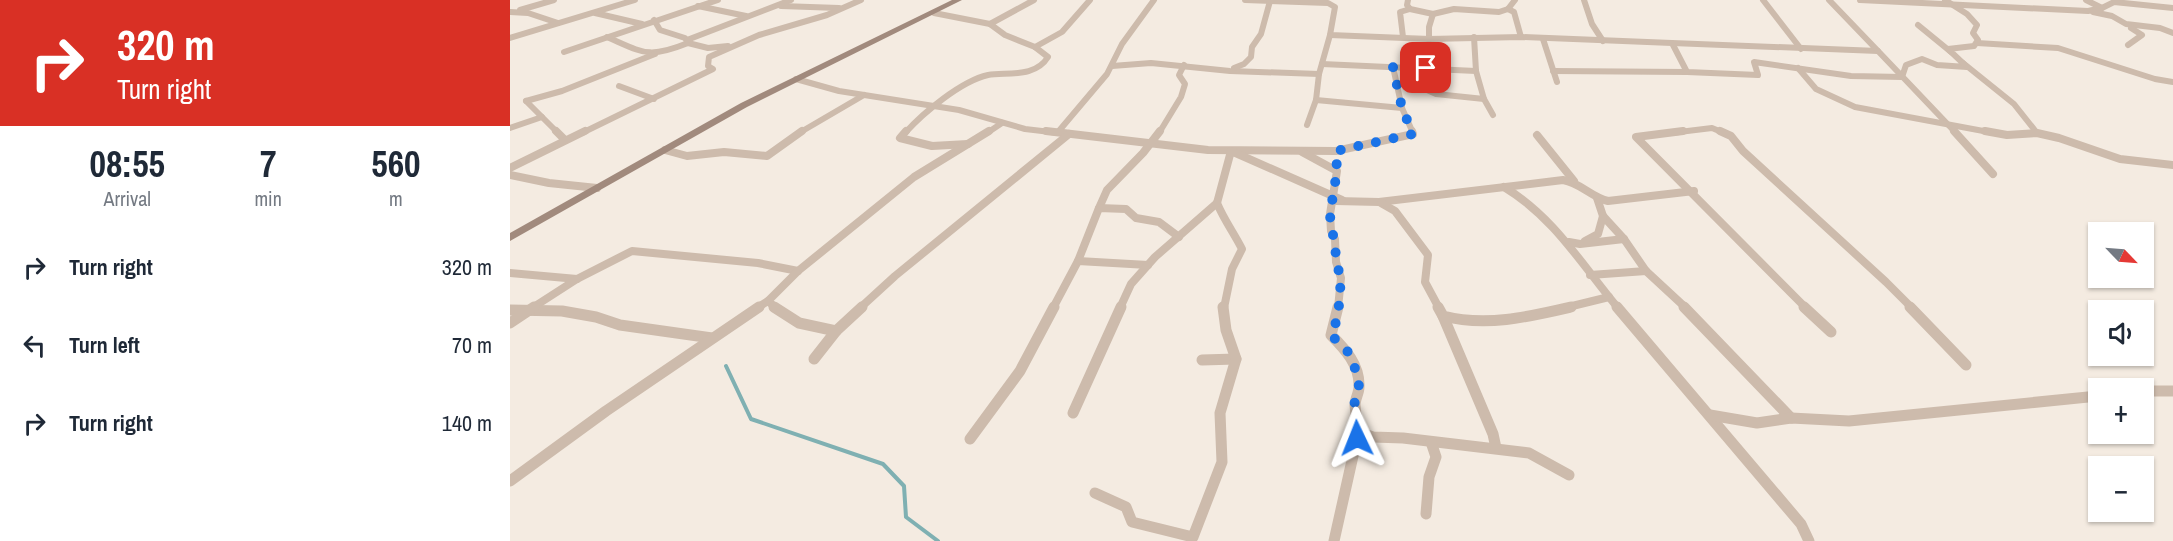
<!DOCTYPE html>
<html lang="en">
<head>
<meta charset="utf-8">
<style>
  body { margin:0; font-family:"Archivo Narrow",sans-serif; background:#f6f6f7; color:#1f2937; height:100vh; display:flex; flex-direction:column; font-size:22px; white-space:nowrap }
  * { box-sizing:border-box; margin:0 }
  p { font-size:20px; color:#747a83 }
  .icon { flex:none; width:33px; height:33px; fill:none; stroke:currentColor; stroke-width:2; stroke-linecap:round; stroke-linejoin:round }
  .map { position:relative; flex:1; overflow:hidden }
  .panel { display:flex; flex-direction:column; background:#fff; width:510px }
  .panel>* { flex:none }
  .hud { background:#d93025; color:#fff; overflow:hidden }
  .needle { width:39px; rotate:115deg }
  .controls { position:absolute; left:1578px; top:222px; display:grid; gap:12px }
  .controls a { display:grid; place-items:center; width:66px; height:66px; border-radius:0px; background:#fff; box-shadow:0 2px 4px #0004; font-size:30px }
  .pin { position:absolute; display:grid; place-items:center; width:51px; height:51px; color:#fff; margin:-26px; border-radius:12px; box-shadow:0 3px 9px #0006 }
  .me { position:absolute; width:66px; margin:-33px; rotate:358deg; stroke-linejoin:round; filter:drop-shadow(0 0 4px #0008) }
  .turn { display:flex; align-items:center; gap:21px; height:126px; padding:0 18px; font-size:27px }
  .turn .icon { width:78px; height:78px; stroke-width:2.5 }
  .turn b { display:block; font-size:42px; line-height:51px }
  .eta { display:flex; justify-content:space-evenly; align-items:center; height:102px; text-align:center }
  .eta b { font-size:36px; font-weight:800; line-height:42px }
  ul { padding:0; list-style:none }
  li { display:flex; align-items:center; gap:18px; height:78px; padding:0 18px }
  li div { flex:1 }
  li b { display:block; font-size:22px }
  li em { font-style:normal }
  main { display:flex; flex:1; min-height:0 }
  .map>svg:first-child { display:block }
</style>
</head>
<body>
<main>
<section class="panel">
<div class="hud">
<div class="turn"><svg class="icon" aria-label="right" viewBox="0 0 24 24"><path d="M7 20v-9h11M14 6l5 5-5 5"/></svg><div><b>320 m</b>Turn right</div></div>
</div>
<div class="eta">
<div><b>08:55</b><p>Arrival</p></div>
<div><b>7</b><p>min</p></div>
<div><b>560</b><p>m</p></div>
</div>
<ul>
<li><svg class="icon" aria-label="right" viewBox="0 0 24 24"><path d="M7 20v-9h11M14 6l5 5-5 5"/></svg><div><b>Turn right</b></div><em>320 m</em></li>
<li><svg class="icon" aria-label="left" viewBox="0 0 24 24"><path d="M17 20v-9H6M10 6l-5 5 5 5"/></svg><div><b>Turn left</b></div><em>70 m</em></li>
<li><svg class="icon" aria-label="right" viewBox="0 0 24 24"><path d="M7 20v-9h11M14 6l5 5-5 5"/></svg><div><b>Turn right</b></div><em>140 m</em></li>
</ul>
</section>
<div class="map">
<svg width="1663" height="541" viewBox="0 0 1663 541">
  <rect width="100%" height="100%" fill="#f4ebe1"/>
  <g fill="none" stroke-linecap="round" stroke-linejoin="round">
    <polyline stroke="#7fb0b2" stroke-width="4" points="216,366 241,419 373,464 394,486 396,517 428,541"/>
    <g stroke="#cdbbac" stroke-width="6">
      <polyline points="735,0 818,3 825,7 820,35 919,39 1011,37 1162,43 1177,72 1248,75 1244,62 1341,76 1392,77 1396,65 1412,59 1427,65 1457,67 1438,49 1464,46 1468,40 1463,33 1467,25 1457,14 1435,0"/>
      <polyline points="898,0 897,5 900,9 923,14 944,9 989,12 998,9 1005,0"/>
      <polyline points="1074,0 1082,24 1093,41"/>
      <polyline points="1253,0 1291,49"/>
      <polyline points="1350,0 1578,11 1592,8 1576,0"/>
      <polyline points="188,6 236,16"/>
      <polyline points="271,6 329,8"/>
      <polyline points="1592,8 1604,2 1663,8"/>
      <polyline points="998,9 1004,12 1011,37"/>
      <polyline points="10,10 44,0"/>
      <polyline points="0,12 18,13 48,23"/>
      <polyline points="1583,12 1602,16 1616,24 1650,28 1663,33"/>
      <polyline points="85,13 132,24"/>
      <polyline points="144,20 150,30 175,38 178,43 198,48 218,46"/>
      <polyline points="480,24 524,0"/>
      <polyline points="1408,25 1441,52"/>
      <path d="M97,37C134,53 138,59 178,43"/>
      <polyline points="893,37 890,12 900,9"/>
      <polyline points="0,38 125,0"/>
      <polyline points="919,39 919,27 923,14"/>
      <polyline points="1033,39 1047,82"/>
      <polyline points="177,40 281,0"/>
      <polyline points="1162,43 1368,51 1319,0"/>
      <polyline points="1467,43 1548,48 1645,79 1663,82"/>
      <polyline points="1618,45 1632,35 1621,28"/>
      <polyline points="525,47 552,32 580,0"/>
      <polyline points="1368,51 1446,133"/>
      <polyline points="54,52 208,0"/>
      <polyline points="1453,63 1504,104 1527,133"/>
      <polyline points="812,64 966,71"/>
      <polyline points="602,66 641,63 720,71 809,74 820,35"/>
      <polyline points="883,67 892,108 903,133"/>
      <polyline points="724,68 734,64 741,57 742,47 751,34 760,1"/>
      <polyline points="1288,68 1306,89 1345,107 1484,133"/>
      <polyline points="1043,71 1177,72"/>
      <polyline points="286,79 329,91 449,110 515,129 549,133"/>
      <polyline points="886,83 908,86 926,94 974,99 966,71 964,37"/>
      <polyline points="109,86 144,99"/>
      <polyline points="974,99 983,115"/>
      <polyline points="806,100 892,108"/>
      <polyline points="16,101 52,91 145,54"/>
      <polyline points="32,117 48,133"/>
      <polyline points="797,125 806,100 809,74"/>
      <polyline points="0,128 32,117 16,101"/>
      <polyline points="548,132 597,74 612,44 644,0"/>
      <polyline points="72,133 203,69 198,66 199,57 249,35 317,15 351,0"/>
      <polyline points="289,133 354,95"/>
      <path d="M395,133C413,113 451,81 478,75C498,72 525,78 538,57L525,47L495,35L480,24L424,13"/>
      <polyline points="477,133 492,123"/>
      <polyline points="649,133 671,97 675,84 669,75 674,65"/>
      <polyline points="1161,133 1202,128 1214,133"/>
    </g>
    <g stroke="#cdbbac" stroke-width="8">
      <polyline points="46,131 55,140"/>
      <polyline points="396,131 390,138 422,146 458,144"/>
      <polyline points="536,131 698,150 826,151 903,134 902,131"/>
      <polyline points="1173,131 1126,137 1296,308"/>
      <polyline points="1210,131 1221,136 1233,151 1376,282 1402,308"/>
      <polyline points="1444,131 1483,174"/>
      <polyline points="1475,131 1497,135 1527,133 1549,138 1610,159 1663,165"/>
      <polyline points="1027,135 1064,181"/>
      <polyline points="155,150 177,156 214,152 257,156 292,131"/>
      <polyline points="792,152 827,171 820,214 821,231 825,239 826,262 831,278 828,308"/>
      <polyline points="0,168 75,131"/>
      <polyline points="0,175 39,183 87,188"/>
      <path d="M994,187C1044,217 1072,265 1108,308"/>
      <polyline points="1087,198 1093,216 1114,239 1136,271 1176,308"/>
      <path d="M826,201L869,202L1053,180C1071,183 1081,197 1098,201L1184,191"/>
      <path d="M707,203C714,220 724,233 732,249L722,269L714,308"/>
      <polyline points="871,203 885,211 918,255 915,282 929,308"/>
      <polyline points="589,208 597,190 633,153 650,131"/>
      <polyline points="1075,241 1088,234 1093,216"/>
      <polyline points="1059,242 1070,244 1114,239"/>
      <polyline points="568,261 589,208 616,209 626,218 649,222 669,237"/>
      <polyline points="0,273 67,279"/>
      <polyline points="1080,275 1136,271"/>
      <polyline points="258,301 266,308"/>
      <polyline points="22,308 67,279 122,251 248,263 288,271"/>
      <polyline points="247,308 258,301 288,271 404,177 479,131"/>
      <polyline points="350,308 385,276 559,134"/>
      <polyline points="543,308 568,261 638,265"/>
      <polyline points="610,308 621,284 645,257 707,203 721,151 832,200"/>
      <polyline points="1054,308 1099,297"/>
    </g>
    <g stroke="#cdbbac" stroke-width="11">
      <polyline points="264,307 289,323 326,331"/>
      <path d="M828,307L821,335C835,349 850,365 849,387C849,393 845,399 845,405C846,416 848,427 847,438L854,434L863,437L893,438L1019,453L1059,475"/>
      <path d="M928,307L933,316C976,327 1018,317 1061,307"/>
      <polyline points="1107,307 1291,524 1299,541"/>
      <polyline points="1174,307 1281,418"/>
      <polyline points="1294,307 1321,332"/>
      <polyline points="1400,307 1456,365"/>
      <polyline points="0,310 52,311 86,317 110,325 202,338"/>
      <polyline points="933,316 983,434 986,448"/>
      <polyline points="0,323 24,307"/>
      <polyline points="304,359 326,331 352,307"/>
      <polyline points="692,360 726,359"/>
      <polyline points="1634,391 1663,391"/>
      <polyline points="563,413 611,307"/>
      <polyline points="1200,415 1247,423 1281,418 1339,421 1588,396"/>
      <polyline points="460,439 510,371 544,307"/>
      <polyline points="0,481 96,411 249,307"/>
      <polyline points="585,493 616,507 622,522 683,537 712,462 710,413 726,359 716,330 713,307"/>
      <polyline points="916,514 919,477 926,457 921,442"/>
      <polyline points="824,541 847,438"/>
    </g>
    <polygon fill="#a18a7d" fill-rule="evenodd" points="442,0 452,0 237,107 0,241 0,233 231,103"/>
  </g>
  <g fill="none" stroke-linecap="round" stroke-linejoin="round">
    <polyline stroke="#1a73e8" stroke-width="10" stroke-dasharray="0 18" points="847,438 848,417 844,405 849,387 847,373 838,352 821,335 828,317 831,278 826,262 825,239 821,231 820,214 827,171 826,151 903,134 892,108 883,67 916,68"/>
  </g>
</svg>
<div class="controls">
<a><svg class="needle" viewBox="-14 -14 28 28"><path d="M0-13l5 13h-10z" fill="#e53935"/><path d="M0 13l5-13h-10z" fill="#747a83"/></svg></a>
<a><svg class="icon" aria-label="sound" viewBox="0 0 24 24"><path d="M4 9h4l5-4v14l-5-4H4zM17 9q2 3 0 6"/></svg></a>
<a>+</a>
<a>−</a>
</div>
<div class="pin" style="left:916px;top:68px;background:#d93025"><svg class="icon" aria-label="arrive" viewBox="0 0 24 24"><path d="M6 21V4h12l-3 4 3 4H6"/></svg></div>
<svg class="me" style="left:847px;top:438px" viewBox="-20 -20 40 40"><path d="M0-17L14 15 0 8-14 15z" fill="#1a73e8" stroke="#fff" stroke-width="4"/></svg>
</div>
</main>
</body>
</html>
